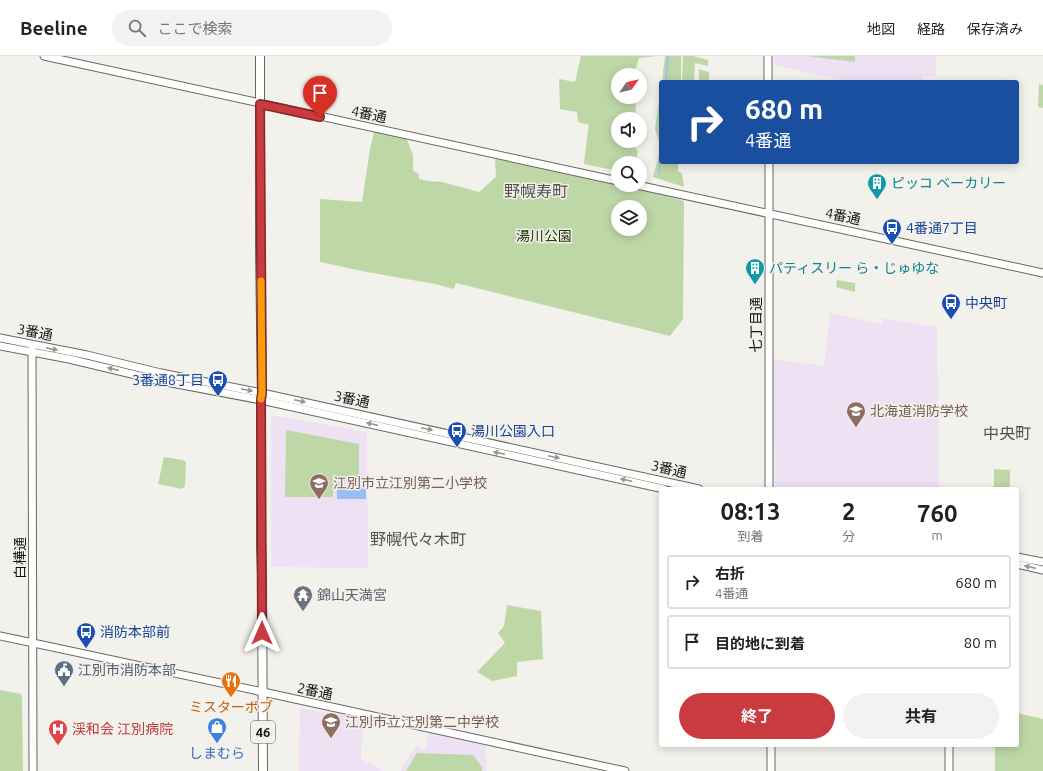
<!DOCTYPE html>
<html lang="ja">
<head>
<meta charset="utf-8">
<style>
  body { margin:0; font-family:Ubuntu,"Noto Sans JP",sans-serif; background:#f2f2f2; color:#222; height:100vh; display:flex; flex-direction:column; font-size:15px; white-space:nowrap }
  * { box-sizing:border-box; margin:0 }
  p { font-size:13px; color:#767676 }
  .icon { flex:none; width:22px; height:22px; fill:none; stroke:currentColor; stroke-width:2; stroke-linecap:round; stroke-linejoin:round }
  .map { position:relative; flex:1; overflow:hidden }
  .details { position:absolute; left:659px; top:431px; width:360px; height:260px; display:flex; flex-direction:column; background:#fff; border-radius:4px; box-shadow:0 2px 10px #0003 }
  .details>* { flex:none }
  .banner { position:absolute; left:659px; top:24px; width:360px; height:84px; border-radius:4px; box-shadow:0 2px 10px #0003; background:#1a4fa0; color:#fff; overflow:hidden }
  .needle { width:26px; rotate:56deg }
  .controls { position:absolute; left:611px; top:12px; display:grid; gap:8px }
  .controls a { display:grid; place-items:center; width:36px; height:36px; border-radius:50%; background:#fff; box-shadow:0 2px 10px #0003; font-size:20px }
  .pin { position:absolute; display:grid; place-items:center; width:34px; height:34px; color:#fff; margin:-41px -17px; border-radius:50% 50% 50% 0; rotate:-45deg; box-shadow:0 0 4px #0007 }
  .pin .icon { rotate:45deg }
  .me { position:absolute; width:44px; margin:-22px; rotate:0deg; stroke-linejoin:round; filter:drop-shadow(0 0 3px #0008) }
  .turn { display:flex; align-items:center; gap:14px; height:84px; padding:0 20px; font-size:18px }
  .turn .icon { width:52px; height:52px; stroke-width:2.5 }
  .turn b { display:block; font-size:28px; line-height:34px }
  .eta { display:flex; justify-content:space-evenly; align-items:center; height:68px; text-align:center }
  .eta b { font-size:24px; font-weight:700; line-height:28px }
  .primary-button { display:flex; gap:8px; margin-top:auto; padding:8px 20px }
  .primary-button a { flex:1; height:46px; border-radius:24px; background:#ca3b40; color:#fff; font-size:16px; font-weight:700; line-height:46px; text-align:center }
  .primary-button a+a { background:#f2f2f2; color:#222 }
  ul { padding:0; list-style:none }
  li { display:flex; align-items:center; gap:12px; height:54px; margin:0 8px 6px; padding:0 12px; border:2px solid #e0e0e0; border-radius:4px }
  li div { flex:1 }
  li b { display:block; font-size:15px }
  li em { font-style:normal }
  header { display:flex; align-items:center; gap:24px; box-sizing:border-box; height:56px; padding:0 20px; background:#fff; border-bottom:1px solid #e0e0e0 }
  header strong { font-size:19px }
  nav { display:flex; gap:22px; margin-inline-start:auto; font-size:14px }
  .search { width:280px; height:36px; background:#f2f2f2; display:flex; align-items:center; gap:10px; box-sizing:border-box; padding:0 14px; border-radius:22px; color:#767676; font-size:15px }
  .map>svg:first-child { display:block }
</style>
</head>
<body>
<header>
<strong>Beeline</strong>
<div class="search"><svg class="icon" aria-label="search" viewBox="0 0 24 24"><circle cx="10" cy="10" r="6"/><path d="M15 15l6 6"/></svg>ここで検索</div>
<nav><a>地図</a><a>経路</a><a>保存済み</a></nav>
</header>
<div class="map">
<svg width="1043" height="715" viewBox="0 0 1043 715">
  <rect width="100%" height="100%" fill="#f2f1eb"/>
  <g fill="#efe1f4">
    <polygon points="774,0 936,0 936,21 922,20 921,26 852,26 774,9"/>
    <polygon points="830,257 882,268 883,262 937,271 939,433 775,433 772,303 824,310"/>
    <polygon points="271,359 367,376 368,512 271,511"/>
    <polygon points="300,652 363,662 361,703 385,715 299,715"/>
    <polygon points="428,677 486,688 486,715 400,715 416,690 426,694"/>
  </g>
  <g fill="#bed7a7" fill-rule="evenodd">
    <polygon points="581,0 657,0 639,2 634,19 618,19 618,41 640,41 640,27 644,30 643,42 636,44 635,63 618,63 618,85 634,85 634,89 638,96 635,107 618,107 618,115 584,108 588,73 589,69 578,66 577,56 560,53 559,23 575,26"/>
    <polygon points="665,0 681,0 681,26 662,26"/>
    <polygon points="683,0 693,0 708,4 708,10 695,7 694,26 682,26"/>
    <polygon points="807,0 855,0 855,6"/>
    <polygon points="699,13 709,16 709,26 699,26"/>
    <polygon points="1039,28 1043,29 1043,52 1038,51"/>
    <polygon points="661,31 661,91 655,73"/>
    <path d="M375,73L406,81L413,99V114L415,116L419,118V123L428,125L442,126L479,136L496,121L495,102L618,127V129H628L684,145L683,263L670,280L456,227L454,233L435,228L367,216L320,206V143L362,146L370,93ZM618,151H640V173H618Z"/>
    <polygon points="661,91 661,106 678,106 678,115 682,117 684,131 653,121"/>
    <polygon points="837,224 855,227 855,236 836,231"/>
    <polygon points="286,374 359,388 359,421 333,421 333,441 285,441"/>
    <polygon points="164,401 183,404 186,406 185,430 182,433 158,428"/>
    <polygon points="994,413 1010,414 1010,431 994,432"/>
    <polygon points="507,549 541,555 543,603 517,606 517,620 492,625 477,616 505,587 498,577 504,570"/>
    <polygon points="0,634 21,638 22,642 23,715 0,715"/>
    <polygon points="1017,657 1043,663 1043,715 995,715 995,689 1017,689"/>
    <polygon points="417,697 473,699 482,711 482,715 406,715"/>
  </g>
  <polygon fill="#9abcf8" points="337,426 340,426 341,431 366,431 366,443 337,443"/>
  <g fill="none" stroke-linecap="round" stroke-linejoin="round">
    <g stroke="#9abcf8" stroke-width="1.5">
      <polyline points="666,26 668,0"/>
      <polyline points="659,118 661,96"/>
    </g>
    <defs>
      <g id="tertiary">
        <polyline points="44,0 618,125"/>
        <polyline points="768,26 768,0"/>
        <polyline points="637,129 1043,217"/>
        <polyline points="0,282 87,299 161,317 262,337 699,433"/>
        <polyline points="0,290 69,303 161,325 261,344 664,433"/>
        <polyline points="32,293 33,715"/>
        <polyline points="769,433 769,106"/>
        <polyline points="1017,501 1043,506"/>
        <polyline points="1017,508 1043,514"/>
        <polyline points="263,636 625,715"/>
        <polyline points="771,689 771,715"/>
        <polyline points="949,689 949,715"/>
      </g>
      <polyline id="secondary" points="0,580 263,636"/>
      <polyline id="primary" points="260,0 260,194 262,337 261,344 261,490 262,517 263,715"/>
    </defs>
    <use href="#tertiary" stroke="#696863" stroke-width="9"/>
    <use href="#secondary" stroke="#696863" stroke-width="9"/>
    <use href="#primary" stroke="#696863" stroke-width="10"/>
    <use href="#tertiary" stroke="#fff" stroke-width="7"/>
    <use href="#secondary" stroke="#fff" stroke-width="7"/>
    <use href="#primary" stroke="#fff" stroke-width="8"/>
  </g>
  <defs><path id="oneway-solid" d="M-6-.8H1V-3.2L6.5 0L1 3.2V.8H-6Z"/></defs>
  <g fill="#959594">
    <use href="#oneway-solid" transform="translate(52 293) rotate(11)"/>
    <use href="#oneway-solid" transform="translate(113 313) rotate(-167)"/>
    <use href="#oneway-solid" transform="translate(247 334) rotate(11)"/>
    <use href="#oneway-solid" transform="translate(300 345) rotate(12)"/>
    <use href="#oneway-solid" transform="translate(372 368) rotate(-167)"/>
    <use href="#oneway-solid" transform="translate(427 373) rotate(12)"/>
    <use href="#oneway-solid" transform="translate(499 397) rotate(-168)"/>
    <use href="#oneway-solid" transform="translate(554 401) rotate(12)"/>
    <use href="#oneway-solid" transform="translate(626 424) rotate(-167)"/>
    <use href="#oneway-solid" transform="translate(1030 511) rotate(-167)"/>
  </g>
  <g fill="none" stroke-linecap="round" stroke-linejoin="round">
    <defs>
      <polyline id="route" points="262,577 261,344 262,337 260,48 320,61"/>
    </defs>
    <use href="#route" stroke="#83262a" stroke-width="10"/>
    <use href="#route" stroke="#ca3b40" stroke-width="7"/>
    <polyline stroke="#f59e0b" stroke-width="7" points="261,225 262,337 261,343"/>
  </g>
  <defs>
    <symbol id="building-pin" viewBox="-11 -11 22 30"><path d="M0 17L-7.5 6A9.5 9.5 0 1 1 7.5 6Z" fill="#0f9aa8" stroke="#f2f1eb"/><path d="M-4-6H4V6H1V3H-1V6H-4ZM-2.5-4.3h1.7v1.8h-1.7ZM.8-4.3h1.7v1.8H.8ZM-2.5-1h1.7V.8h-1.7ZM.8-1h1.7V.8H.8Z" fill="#fff"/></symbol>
    <symbol id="bus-pin" viewBox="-11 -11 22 30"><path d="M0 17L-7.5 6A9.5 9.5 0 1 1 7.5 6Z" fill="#1a4fb4" stroke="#f2f1eb"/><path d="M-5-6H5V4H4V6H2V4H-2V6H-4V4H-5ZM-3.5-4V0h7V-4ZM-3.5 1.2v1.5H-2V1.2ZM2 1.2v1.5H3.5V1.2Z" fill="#fff"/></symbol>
    <symbol id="school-pin" viewBox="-11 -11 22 30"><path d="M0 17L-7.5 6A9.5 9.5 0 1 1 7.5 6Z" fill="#8d6e63" stroke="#f2f1eb"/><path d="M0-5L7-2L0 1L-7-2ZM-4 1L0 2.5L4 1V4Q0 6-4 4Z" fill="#fff"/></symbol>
    <symbol id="temple-pin" viewBox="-11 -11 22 30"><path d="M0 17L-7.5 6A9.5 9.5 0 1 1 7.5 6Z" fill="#6b7280" stroke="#f2f1eb"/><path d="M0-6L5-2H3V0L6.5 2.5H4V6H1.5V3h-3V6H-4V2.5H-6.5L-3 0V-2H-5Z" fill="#fff"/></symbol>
    <symbol id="civic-pin" viewBox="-11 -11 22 30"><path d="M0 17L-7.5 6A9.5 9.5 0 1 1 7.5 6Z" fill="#5c6f8a" stroke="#f2f1eb"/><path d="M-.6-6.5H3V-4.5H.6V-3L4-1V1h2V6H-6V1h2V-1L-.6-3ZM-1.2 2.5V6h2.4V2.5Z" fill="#fff"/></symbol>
    <symbol id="restaurant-pin" viewBox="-11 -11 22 30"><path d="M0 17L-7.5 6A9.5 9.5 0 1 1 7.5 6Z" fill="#e8710a" stroke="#f2f1eb"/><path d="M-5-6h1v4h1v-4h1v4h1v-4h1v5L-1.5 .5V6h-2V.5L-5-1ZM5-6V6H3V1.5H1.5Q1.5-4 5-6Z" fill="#fff"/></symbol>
    <symbol id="shop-pin" viewBox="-11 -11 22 30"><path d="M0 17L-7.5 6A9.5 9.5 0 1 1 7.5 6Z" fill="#3f7fe0" stroke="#f2f1eb"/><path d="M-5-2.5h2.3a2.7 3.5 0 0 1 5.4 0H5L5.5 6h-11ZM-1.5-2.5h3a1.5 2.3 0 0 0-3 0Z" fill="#fff"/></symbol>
    <symbol id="hospital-pin" viewBox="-11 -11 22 30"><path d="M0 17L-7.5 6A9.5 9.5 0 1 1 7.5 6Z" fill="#e0444e" stroke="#f2f1eb"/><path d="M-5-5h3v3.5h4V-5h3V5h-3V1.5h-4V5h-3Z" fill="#fff"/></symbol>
  </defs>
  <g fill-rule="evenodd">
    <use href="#building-pin" x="866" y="116" width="22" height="30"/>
    <use href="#bus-pin" x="881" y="161" width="22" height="30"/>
    <use href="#building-pin" x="744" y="201" width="22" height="30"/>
    <use href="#bus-pin" x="940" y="236" width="22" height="30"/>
    <use href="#bus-pin" x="207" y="313" width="22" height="30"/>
    <use href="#school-pin" x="845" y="344" width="22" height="30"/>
    <use href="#bus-pin" x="446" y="364" width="22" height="30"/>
    <use href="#school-pin" x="308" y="416" width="22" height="30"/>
    <use href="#temple-pin" x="292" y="528" width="22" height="30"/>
    <use href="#bus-pin" x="75" y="565" width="22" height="30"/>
    <use href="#civic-pin" x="53" y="603" width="22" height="30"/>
    <use href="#restaurant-pin" x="220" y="614" width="22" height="30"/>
    <use href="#school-pin" x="320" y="655" width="22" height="30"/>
    <use href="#shop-pin" x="206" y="660" width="22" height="30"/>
    <use href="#hospital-pin" x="47" y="662" width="22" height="30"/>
  </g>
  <g text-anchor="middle" stroke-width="3" stroke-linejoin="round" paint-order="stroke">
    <rect fill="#f2f1eb" stroke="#565652" stroke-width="1" x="251" y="665" width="24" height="22" rx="3"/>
    <g font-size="13" font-weight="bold" fill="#131311">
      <text x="263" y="681">46</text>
    </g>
    <g font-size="14" fill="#131311" stroke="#f2f1eb">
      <text transform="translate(369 58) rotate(12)" y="5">4番通</text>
      <text transform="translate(843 160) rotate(12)" y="5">4番通</text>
      <text transform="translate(756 269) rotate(-90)" y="5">七丁目通</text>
      <text transform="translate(35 276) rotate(11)" y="5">3番通</text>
      <text transform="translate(352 343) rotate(12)" y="5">3番通</text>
      <text transform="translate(669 413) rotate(13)" y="5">3番通</text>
      <text transform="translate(20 502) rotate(-90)" y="5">白樺通</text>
      <text transform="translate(315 635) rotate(12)" y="5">2番通</text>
    </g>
    <g font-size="14" fill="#0d838f" stroke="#f2f1eb" text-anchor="start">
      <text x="891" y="132">ピッコ ベーカリー</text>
      <text x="769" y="217">パティスリー ら・じゅゆな</text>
    </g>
    <g font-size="14" fill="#164399" stroke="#f2f1eb" text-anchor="start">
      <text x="906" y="177">4番通7丁目</text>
      <text x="965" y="252">中央町</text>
      <text x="204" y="329" text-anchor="end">3番通8丁目</text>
      <text x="471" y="380">湯川公園入口</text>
      <text x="100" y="581">消防本部前</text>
    </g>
    <g font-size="14" fill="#223708" stroke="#f2f1eb">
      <text x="544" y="185">湯川公園</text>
    </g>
    <g font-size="14" fill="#785e54" stroke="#f2f1eb" text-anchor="start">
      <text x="870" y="360">北海道消防学校</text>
      <text x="333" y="432">江別市立江別第二小学校</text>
      <text x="345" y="671">江別市立江別第二中学校</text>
    </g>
    <g font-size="14" fill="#5b616d" stroke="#f2f1eb" text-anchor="start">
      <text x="317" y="544">錦山天満宮</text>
    </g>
    <g font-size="14" fill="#4e5e75" stroke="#f2f1eb" text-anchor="start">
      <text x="78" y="619">江別市消防本部</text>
    </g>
    <g font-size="14" fill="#c56008" stroke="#f2f1eb">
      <text x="231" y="656">ミスターボブ</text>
    </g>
    <g font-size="14" fill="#be3a42" stroke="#f2f1eb" text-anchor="start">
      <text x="72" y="678">渓和会 江別病院</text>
    </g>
    <g font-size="14" fill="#366cbe" stroke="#f2f1eb">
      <text x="217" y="702">しまむら</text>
    </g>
    <g font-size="16" fill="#53524d" stroke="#f2f1eb">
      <text x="536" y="141">野幌寿町</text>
      <text x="1007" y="383">中央町</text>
      <text x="418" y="489">野幌代々木町</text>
    </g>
  </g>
</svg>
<div class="controls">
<a><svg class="needle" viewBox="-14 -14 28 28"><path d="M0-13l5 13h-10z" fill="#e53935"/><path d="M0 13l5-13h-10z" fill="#767676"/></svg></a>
<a><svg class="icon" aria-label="sound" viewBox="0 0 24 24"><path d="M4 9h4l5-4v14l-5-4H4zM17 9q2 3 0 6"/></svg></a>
<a><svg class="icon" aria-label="search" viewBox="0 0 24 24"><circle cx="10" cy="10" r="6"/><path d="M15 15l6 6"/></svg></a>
<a><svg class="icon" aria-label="layers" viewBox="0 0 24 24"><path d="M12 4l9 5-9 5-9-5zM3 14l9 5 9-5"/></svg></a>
</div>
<div class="pin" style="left:320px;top:61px;background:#d93025"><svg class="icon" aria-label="arrive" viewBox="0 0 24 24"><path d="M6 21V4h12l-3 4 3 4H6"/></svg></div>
<svg class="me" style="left:262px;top:577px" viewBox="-20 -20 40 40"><path d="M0-17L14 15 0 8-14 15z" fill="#ca3b40" stroke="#fff" stroke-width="4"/></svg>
<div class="banner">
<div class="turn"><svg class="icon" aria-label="right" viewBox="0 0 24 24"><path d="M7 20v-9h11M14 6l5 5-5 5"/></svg><div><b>680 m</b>4番通</div></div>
</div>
<section class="details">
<div class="eta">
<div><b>08:13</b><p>到着</p></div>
<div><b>2</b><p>分</p></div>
<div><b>760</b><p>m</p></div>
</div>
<ul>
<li><svg class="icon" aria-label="right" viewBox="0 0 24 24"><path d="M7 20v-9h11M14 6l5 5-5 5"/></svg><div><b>右折</b><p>4番通</p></div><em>680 m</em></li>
<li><svg class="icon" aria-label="arrive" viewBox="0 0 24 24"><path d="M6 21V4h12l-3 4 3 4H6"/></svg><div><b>目的地に到着</b></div><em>80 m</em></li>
</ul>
<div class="primary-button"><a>終了</a><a>共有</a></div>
</section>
</div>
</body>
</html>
